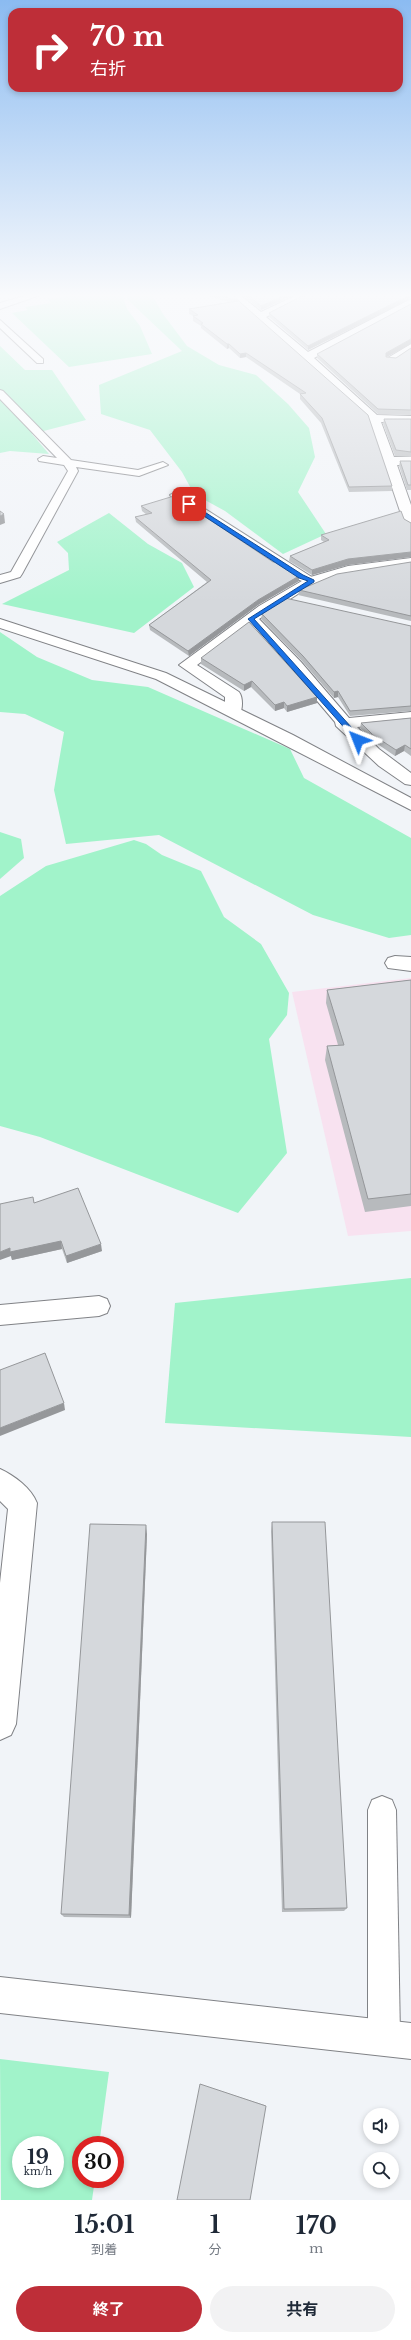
<!DOCTYPE html>
<html lang="ja">
<head>
<meta charset="utf-8">
<style>
  body { margin:0; font-family:"Libre Baskerville","Noto Sans JP",serif; background:#f2f2f3; color:#1f2937; height:100vh; display:flex; flex-direction:column; font-size:15px; white-space:nowrap }
  * { box-sizing:border-box; margin:0 }
  p { font-size:13px; color:#747a83 }
  .icon { flex:none; width:22px; height:22px; fill:none; stroke:currentColor; stroke-width:2; stroke-linecap:round; stroke-linejoin:round }
  .map { position:relative; height:2200px; overflow:hidden }
  .panel { display:flex; flex-direction:column; background:#fff; flex:1 }
  .panel>* { flex:none }
  .top-card { position:absolute; left:8px; top:8px; width:395px; height:84px; border-radius:12px; box-shadow:0 2px 6px #0003; background:#be2e38; color:#fff; overflow:hidden }
  .controls { position:absolute; left:363px; top:2108px; display:grid; gap:8px }
  .controls a { display:grid; place-items:center; width:36px; height:36px; border-radius:50%; background:#fff; box-shadow:0 2px 6px #0003; font-size:20px }
  .speed { position:absolute; left:12px; top:2136px; display:flex; gap:8px; font-size:20px; font-weight:700; text-align:center }
  .speed>* { display:grid; place-content:center; width:52px; height:52px; border-radius:50%; background:#fff; box-shadow:0 2px 6px #0003; line-height:1 }
  .speed small { font-size:10px; font-weight:400 }
  .speed .limit { border:6px solid #d22; background:#fff; color:#111 }
  .pin { position:absolute; display:grid; place-items:center; width:34px; height:34px; color:#fff; margin:-17px; border-radius:8px; box-shadow:0 2px 6px #0006 }
  .me { position:absolute; width:44px; margin:-22px; rotate:315deg; stroke-linejoin:round; filter:drop-shadow(0 0 3px #0008) }
  .turn { display:flex; align-items:center; gap:14px; height:84px; padding:0 16px; font-size:18px }
  .turn .icon { width:52px; height:52px; stroke-width:2.5 }
  .turn b { display:block; font-size:28px; line-height:34px }
  .eta { display:flex; justify-content:space-evenly; align-items:center; height:68px; text-align:center }
  .eta b { font-size:24px; font-weight:700; line-height:28px }
  .primary-button { display:flex; gap:8px; margin-top:auto; padding:8px 16px }
  .primary-button a { flex:1; height:46px; border-radius:24px; background:#be2e38; color:#fff; font-size:16px; font-weight:700; line-height:46px; text-align:center }
  .primary-button a+a { background:#f2f2f3; color:#1f2937 }
  .map>svg:first-child { display:block }
</style>
</head>
<body>
<div class="map">
<svg width="411" height="2200" viewBox="0 0 411 2200">
  <rect width="100%" height="100%" fill="#f1f4f8"/>
  <polygon fill="#f8e2f0" points="411,978 411,1231 348,1236 292,992"/>
  <g fill="#a1f3ca" fill-rule="evenodd">
    <polygon points="67,295 120,295 123,297 127,309 140,326 152,354 69,367 12,313 28,310 25,307 51,303 48,299 68,296"/>
    <polygon points="127,295 152,295 163,314 187,346 219,365 256,375 288,404 309,428 315,457 298,492 326,534 283,554 225,511 194,494 182,472 150,430 101,414 99,385 182,351 127,299"/>
    <polygon points="0,346 25,370 52,370 86,420 32,434 49,454 10,451 0,453"/>
    <polygon points="109,513 148,544 182,563 194,587 134,633 2,604 69,570 68,553 57,542"/>
    <polygon points="0,632 37,657 92,680 148,687 290,749 304,778 411,838 411,935 389,938 313,915 159,835 66,844 54,790 64,732 25,714 0,712"/>
    <polygon points="0,832 21,839 24,858 0,879"/>
    <polygon points="134,840 146,844 162,855 201,871 224,917 261,944 289,993 287,1015 269,1039 287,1153 238,1213 40,1137 0,1126 0,896 46,866"/>
    <polygon points="411,1278 411,1437 165,1423 175,1303"/>
    <path d="M0,2059L109,2072L99,2145H81V2179H95L92,2200H1ZM21,2145H55V2179H21Z"/>
  </g>
  <g fill="none" stroke-linecap="round" stroke-linejoin="round">
    <defs>
      <g id="service">
        <polygon points="28,295 40,295 0,309 0,303"/>
        <polygon points="0,320 43,359 43,363 37,363 0,328"/>
        <polygon points="0,390 3,391 71,460 138,470 163,462 168,465 139,476 76,467 78,471 22,574 20,577 0,583 0,575 11,572 68,471 64,465 39,461 38,459 43,456 57,458 0,399"/>
        <polygon points="176,492 180,493 318,581 312,585 297,579 172,497 170,495"/>
        <polygon points="99,1296 107,1299 110,1306 107,1313 99,1316 0,1325 0,1305"/>
        <polygon points="382,1796 392,1800 396,1810 400,2036 395,2047 384,2052 373,2047 368,2036 368,1810 372,1800"/>
      </g>
      <g id="minor">
        <polygon points="229,295 240,295 261,312 297,295 309,295 266,317 308,352 411,299 411,306 314,358 377,415 411,416 411,422 381,422 394,457 411,457 411,465 397,465 411,505 411,527 404,523 369,419"/>
        <polygon points="411,344 411,351 395,361 387,361 386,359"/>
        <path d="M411,558V566L361,572L329,579L301,592L259,619L301,662L349,718L411,712V722L357,727L379,749L411,773V785L405,784L379,766L336,726L335,722L290,669L249,626L197,665L239,692C243,697 243,710 239,715H227L225,712V697L179,665L259,606L307,578L348,566Z"/>
        <polygon points="395,956 411,957 411,971 388,968 385,963 388,958"/>
        <path d="M0,1469C15,1476 31,1488 37,1503L16,1724L11,1735L0,1740V1583L8,1509L0,1501Z"/>
        <polygon points="0,1977 411,2023 411,2059 0,2013"/>
      </g>
      <polygon id="tertiary" points="0,619 166,673 293,735 411,798 411,810 156,679 0,628"/>
    </defs>
    <use href="#service" stroke="#808286" stroke-width="2"/>
    <use href="#minor" stroke="#808286" stroke-width="2"/>
    <use href="#tertiary" stroke="#808286" stroke-width="2"/>
    <use href="#service" fill="#fff" fill-rule="evenodd"/>
    <use href="#minor" fill="#fff" fill-rule="evenodd"/>
    <use href="#tertiary" fill="#fff" fill-rule="evenodd"/>
  </g>
  <g fill="#b7babd">
    <polygon points="203,295 232,295 392,486 392,491 349,492 321,423 300,399 300,394 246,357 240,358 229,348 227,349 201,328 201,326 193,321 193,316 189,314 189,309 229,302"/>
    <polygon points="242,295 294,295 261,310"/>
    <polygon points="411,295 308,350 269,317 269,313"/>
    <polygon points="411,348 411,415 378,414 317,358 317,354 396,358"/>
    <polygon points="384,419 411,419 411,457 395,456 383,424"/>
    <polygon points="400,461 411,461 411,490 407,490 399,466"/>
    <polygon points="141,506 273,562 299,576 299,581 258,605 189,656 150,630 149,625 207,582 136,522 135,517 147,515 142,511"/>
    <polygon points="404,519 411,523 411,557 348,565 312,575 289,561 290,556 324,542 321,540 321,535"/>
    <polygon points="411,562 411,621 298,595 299,590"/>
    <polygon points="262,614 411,626 411,711 350,716 338,697 334,698 302,661 261,619"/>
    <polygon points="201,658 317,697 317,703 287,712 284,708 275,711 251,687 244,691 201,664"/>
    <polygon points="411,718 411,756 404,751 395,756 373,741 360,728 361,723"/>
    <polygon points="411,980 411,1206 365,1212 325,1060 327,1046 338,1045 326,1003 327,990"/>
    <polygon points="34,1203 102,1251 67,1263 62,1249 12,1260 11,1256"/>
    <polygon points="272,1522 347,1908 344,1911 282,1912 271,1531"/>
    <polygon points="147,1534 131,1918 64,1917 61,1914"/>
  </g>
  <g fill="#95979a">
    <polygon points="285,295 294,295 261,310 261,306"/>
    <polygon points="410,295 411,295 411,299 308,350 308,346"/>
    <polygon points="411,339 411,344 385,358 386,353"/>
    <polygon points="227,344 229,344 229,348 227,349"/>
    <polygon points="246,353 246,357 240,358 240,354"/>
    <polygon points="4,514 5,523 0,525 0,516"/>
    <polygon points="411,552 411,557 348,565 312,575 312,570 348,559"/>
    <polygon points="299,576 299,581 258,605 189,656 188,651 258,600"/>
    <polygon points="252,681 251,687 244,691 244,685"/>
    <polygon points="338,691 338,697 334,698 334,692"/>
    <polygon points="317,697 317,703 287,712 287,706"/>
    <polygon points="284,702 284,708 275,711 275,705"/>
    <polygon points="405,745 404,751 395,756 396,750"/>
    <polygon points="61,1241 62,1249 12,1260 11,1256 0,1260 0,1252 10,1248"/>
    <polygon points="101,1244 102,1251 67,1263 66,1256"/>
    <polygon points="64,1403 65,1410 0,1436 0,1428"/>
    <polygon points="146,1525 147,1534 131,1918 129,1915"/>
    <polygon points="200,2084 264,2105 266,2106"/>
  </g>
  <g fill="#d5d8dc" stroke="#95979a">
    <polygon points="218,295 232,295 368,415 392,486 349,487 322,418 300,394 306,393 246,353 240,354 229,344 227,344 201,324 203,323 193,316 198,315 189,309 238,301"/>
    <polygon points="248,295 285,295 261,306"/>
    <polygon points="304,295 410,295 308,346 269,313"/>
    <polygon points="411,304 411,339 386,353 386,357 396,358 411,348 411,410 378,409 317,354"/>
    <polygon points="384,419 411,419 411,452 396,450"/>
    <polygon points="400,461 411,461 411,485 408,485"/>
    <polygon points="174,496 273,562 276,562 299,576 258,600 188,651 149,625 211,580 135,517 152,513 141,506"/>
    <polygon points="0,511 4,514 0,516"/>
    <polygon points="401,511 404,519 411,523 411,552 348,559 312,570 290,556 329,540 321,535"/>
    <polygon points="411,562 411,616 299,590 337,574"/>
    <polygon points="285,598 411,626 411,706 350,711 338,691 334,692 303,656 262,614"/>
    <polygon points="249,622 317,697 287,706 284,702 275,705 252,681 244,685 201,658"/>
    <polygon points="411,718 411,749 405,745 396,750 373,735 361,723"/>
    <polygon points="411,980 411,1194 368,1199 327,1046 344,1045 327,990"/>
    <polygon points="78,1188 101,1244 66,1256 61,1241 10,1252 10,1248 0,1252 0,1204 33,1197 34,1203"/>
    <polygon points="45,1353 64,1403 0,1428 0,1370"/>
    <polygon points="272,1522 325,1522 347,1908 284,1909"/>
    <polygon points="90,1524 146,1525 129,1915 61,1914"/>
    <polygon points="200,2084 266,2106 250,2200 177,2200"/>
  </g>
  <linearGradient id="sky" x2="0" y2="1"><stop stop-color="#8bbbf1"/><stop offset="0.49" stop-color="#f9fafc"/><stop offset="1" stop-color="#f9fafc" stop-opacity="0"/></linearGradient>
  <rect width="411" height="603" fill="url(#sky)"/>
  <polygon fill="#1a73e8" stroke="#114b97" points="189,502 303,575 314,580 314,582 254,619 361,738 361,741 356,741 248,619 308,581 299,578 187,505"/>
</svg>
<div class="controls">
<a><svg class="icon" aria-label="sound" viewBox="0 0 24 24"><path d="M4 9h4l5-4v14l-5-4H4zM17 9q2 3 0 6"/></svg></a>
<a><svg class="icon" aria-label="search" viewBox="0 0 24 24"><circle cx="10" cy="10" r="6"/><path d="M15 15l6 6"/></svg></a>
</div>
<div class="speed"><div>19<small>km/h</small></div><div class="limit">30</div></div>
<div class="pin" style="left:189px;top:504px;background:#d93025"><svg class="icon" aria-label="arrive" viewBox="0 0 24 24"><path d="M6 21V4h12l-3 4 3 4H6"/></svg></div>
<svg class="me" style="left:358px;top:740px" viewBox="-20 -20 40 40"><path d="M0-17L14 15 0 8-14 15z" fill="#1a73e8" stroke="#fff" stroke-width="4"/></svg>
<div class="top-card">
<div class="turn"><svg class="icon" aria-label="right" viewBox="0 0 24 24"><path d="M7 20v-9h11M14 6l5 5-5 5"/></svg><div><b>70 m</b>右折</div></div>
</div>
</div>
<section class="panel">
<div class="eta">
<div><b>15:01</b><p>到着</p></div>
<div><b>1</b><p>分</p></div>
<div><b>170</b><p>m</p></div>
</div>
<div class="primary-button"><a>終了</a><a>共有</a></div>
</section>
</body>
</html>
